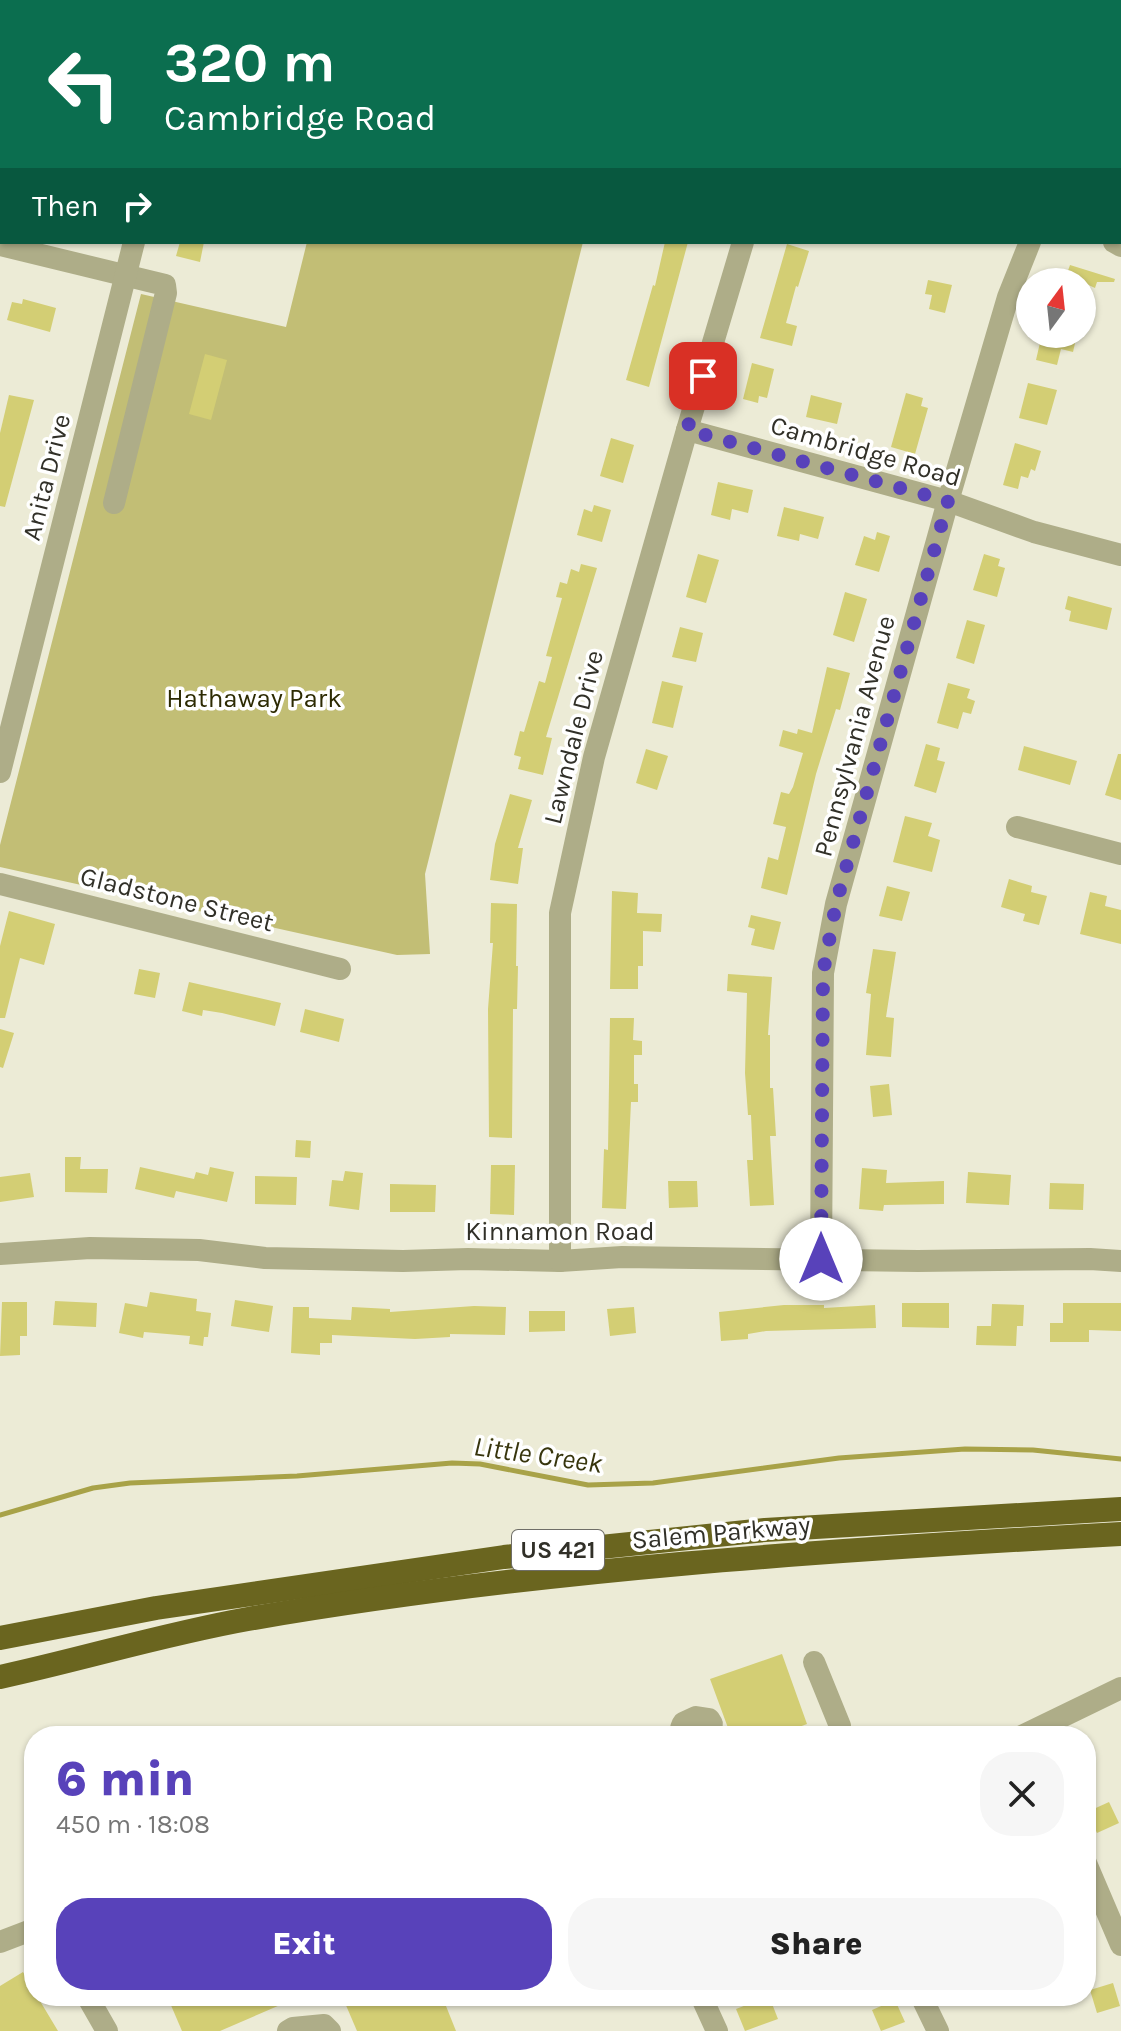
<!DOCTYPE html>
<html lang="en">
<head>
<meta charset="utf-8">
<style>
  body { margin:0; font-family:Karla,sans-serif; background:#f6f6f6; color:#222; height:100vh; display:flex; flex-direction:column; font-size:30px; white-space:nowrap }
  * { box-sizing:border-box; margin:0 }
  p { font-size:26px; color:#767676 }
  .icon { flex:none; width:44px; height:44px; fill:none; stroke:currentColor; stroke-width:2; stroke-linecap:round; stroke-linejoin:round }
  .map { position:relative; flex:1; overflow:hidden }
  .side { position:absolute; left:24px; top:1726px; width:1072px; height:280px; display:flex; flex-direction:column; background:#fff; border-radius:32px; box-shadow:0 2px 6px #0004 }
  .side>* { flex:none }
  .banner { position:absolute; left:0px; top:0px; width:1122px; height:244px; box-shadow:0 2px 6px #0004; background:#0b6e4f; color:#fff; overflow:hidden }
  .needle { width:52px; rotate:15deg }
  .controls { position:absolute; left:1016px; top:268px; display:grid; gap:16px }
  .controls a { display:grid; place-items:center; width:80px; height:80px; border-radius:50%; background:#fff; box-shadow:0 2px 6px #0004; font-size:40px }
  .pin { position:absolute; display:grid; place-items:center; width:68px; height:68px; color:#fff; margin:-34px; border-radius:16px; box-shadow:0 4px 12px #0006 }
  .me { position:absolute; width:88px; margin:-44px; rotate:0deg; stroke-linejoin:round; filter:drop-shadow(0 0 6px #0008) }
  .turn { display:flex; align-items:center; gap:28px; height:168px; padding:0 32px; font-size:36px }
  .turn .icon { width:104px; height:104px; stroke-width:2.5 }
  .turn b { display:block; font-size:56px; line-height:68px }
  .then { display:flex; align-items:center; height:76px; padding:0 32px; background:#0003; gap:16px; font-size:30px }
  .round { display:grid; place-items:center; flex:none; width:84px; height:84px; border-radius:32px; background:#f6f6f6 }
  .summary { display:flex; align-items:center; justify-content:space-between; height:136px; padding:0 32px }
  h1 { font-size:48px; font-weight:800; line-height:60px; color:#5842ba }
  .primary-button { display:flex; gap:16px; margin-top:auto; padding:16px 32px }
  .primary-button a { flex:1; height:92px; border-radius:32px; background:#5842ba; color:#fff; font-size:32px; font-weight:800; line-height:92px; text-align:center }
  .primary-button a+a { background:#f6f6f6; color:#222 }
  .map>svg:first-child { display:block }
</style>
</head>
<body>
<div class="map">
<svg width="1121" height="2031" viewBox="0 0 1121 2031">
  <rect width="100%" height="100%" fill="#ecebd6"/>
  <g fill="#c2be75">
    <polygon points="364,0 667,0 364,2"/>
    <polygon points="307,242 583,242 425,874 430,954 397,955 0,867 0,845 141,294 286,327"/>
  </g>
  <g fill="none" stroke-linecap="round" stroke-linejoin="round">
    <polyline stroke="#a8a248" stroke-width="5" points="0,1515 93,1488 130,1483 297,1476 452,1463 480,1464 588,1485 653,1483 839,1458 965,1449 1033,1450 1121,1459"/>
  </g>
  <g fill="#d3ce74">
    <polygon points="180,242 204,242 200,262 176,256"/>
    <polygon points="665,242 688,242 649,387 626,380 653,285 655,286"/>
    <polygon points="787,244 809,251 798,287 796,286 786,323 797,326 792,346 760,338"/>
    <polygon points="1070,265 1115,279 1114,282 1097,282 1095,288 1082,282 1064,282"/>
    <polygon points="928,280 952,285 945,313 929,309 932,295 925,294"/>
    <polygon points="23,299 56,308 50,332 7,320 12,302 22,304"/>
    <polygon points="1042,334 1058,334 1076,339 1073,352 1061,349 1057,365 1036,360"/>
    <polygon points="205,354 227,360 211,420 189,414"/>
    <polygon points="752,363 774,369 767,398 759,396 758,403 743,399"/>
    <polygon points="1028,383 1057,390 1047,425 1019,418"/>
    <polygon points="906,393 923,398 921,406 928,408 915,454 891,447"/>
    <polygon points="9,395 34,400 5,507 0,506 0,433"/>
    <polygon points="811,395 842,403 837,424 806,417"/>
    <polygon points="611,438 634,445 623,483 600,476"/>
    <polygon points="1015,443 1041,451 1035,471 1031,469 1028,478 1021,476 1018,489 1003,485"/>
    <polygon points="718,482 753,490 748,513 732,509 730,520 711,515"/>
    <polygon points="594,505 611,510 602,542 577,535 584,509 592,512"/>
    <polygon points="784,507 824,517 818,539 800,534 799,541 777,536"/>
    <polygon points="877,532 890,536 879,572 855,565 864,536 875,540"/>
    <polygon points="698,554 719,560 706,603 686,597"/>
    <polygon points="984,554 1000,559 998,566 1005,568 997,597 973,590"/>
    <polygon points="581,564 597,568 546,737 552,738 543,775 518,769 521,757 514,755 520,731 524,732 539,681 545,683 552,657 546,656 562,598 556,597 560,582 567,584 571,569 579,572"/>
    <polygon points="845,592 867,599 854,642 833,635"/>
    <polygon points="1068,596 1112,608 1107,630 1069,621 1071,611 1065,609"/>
    <polygon points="967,620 985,625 974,664 956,658"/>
    <polygon points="680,627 703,633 696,662 672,657"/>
    <polygon points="827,667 850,673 840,710 836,709 816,774 787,895 761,888 768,857 778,860 786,827 773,824 781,792 789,794 793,787 803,753 779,746 783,730 797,734 798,729 812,733"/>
    <polygon points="662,681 683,686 673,728 652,723"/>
    <polygon points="948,683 970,689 967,698 975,701 971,714 963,712 958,729 937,723"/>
    <polygon points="926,744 940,748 937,760 945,762 936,793 914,786"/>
    <polygon points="1024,746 1077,761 1070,785 1018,770"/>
    <polygon points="646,749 668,756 657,790 636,783"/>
    <polygon points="1118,754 1121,754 1121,800 1105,795"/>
    <polygon points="510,794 532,800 518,848 523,848 518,884 490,880 495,844"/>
    <polygon points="905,816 932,823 928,836 940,840 932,872 893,862"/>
    <polygon points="1009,879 1032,886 1031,892 1047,896 1039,925 1023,921 1025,914 1001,907"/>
    <polygon points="887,886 910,892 902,921 879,916"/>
    <polygon points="612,891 638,893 637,913 662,914 661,932 643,931 643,966 638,966 638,989 610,989"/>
    <polygon points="1090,892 1107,896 1105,906 1121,910 1121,944 1080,934"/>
    <polygon points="491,903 517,904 516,966 518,966 517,1009 513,1009 512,1138 489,1137 488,1009 493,943 490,943"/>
    <polygon points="9,911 55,924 44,965 20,958 5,1018 0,1018 0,946"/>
    <polygon points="751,915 781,922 774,950 751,945 755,929 748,927"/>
    <polygon points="873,949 896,952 886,1017 894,1018 891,1057 866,1055 871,994 866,993"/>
    <polygon points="139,969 160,973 155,998 134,994"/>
    <polygon points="728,974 772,977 768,1035 770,1035 770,1088 773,1088 776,1136 770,1136 774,1205 750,1206 747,1160 753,1160 751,1115 748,1115 745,1073 747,993 727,991"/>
    <polygon points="189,982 281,1003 275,1026 222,1013 203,1010 202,1016 182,1011"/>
    <polygon points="305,1009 344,1019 339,1042 300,1032"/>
    <polygon points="610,1018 634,1018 633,1040 642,1041 642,1055 634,1055 634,1084 638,1084 638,1102 631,1102 626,1209 602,1208 604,1149 608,1150"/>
    <polygon points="0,1029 14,1033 3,1068 0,1067"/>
    <polygon points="889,1084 892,1115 873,1117 870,1086"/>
    <polygon points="296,1140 311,1141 310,1158 295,1157"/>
    <polygon points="65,1157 81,1157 80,1169 108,1169 107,1193 65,1192"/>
    <polygon points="491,1165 515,1165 514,1215 490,1214"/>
    <polygon points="140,1167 194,1179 196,1172 208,1175 210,1167 234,1172 227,1202 176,1191 174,1198 135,1189"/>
    <polygon points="862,1168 887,1170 886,1183 944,1181 944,1204 884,1205 883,1211 859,1209"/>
    <polygon points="345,1171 363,1173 359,1210 329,1206 332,1180 343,1181"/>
    <polygon points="968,1172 1011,1175 1009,1205 966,1203"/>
    <polygon points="30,1173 34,1197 0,1202 0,1177"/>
    <polygon points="255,1176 297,1177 296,1205 255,1204"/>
    <polygon points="668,1181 697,1181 698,1207 669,1208"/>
    <polygon points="1050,1183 1084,1184 1083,1210 1049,1209"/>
    <polygon points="390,1184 436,1185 435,1212 390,1212"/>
    <polygon points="150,1292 197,1299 196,1311 211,1313 208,1337 204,1337 203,1346 189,1344 190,1336 144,1332 143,1338 119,1333 125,1303 147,1307"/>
    <polygon points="235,1300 273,1306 269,1332 231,1326"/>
    <polygon points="55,1301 97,1303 96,1327 53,1325"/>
    <polygon points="2,1302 27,1302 27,1336 20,1336 20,1355 0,1356"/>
    <polygon points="902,1303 949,1303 949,1328 902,1327"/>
    <polygon points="1063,1303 1121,1303 1121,1331 1089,1330 1089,1342 1050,1342 1050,1323 1063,1323"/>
    <polygon points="992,1304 1024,1305 1023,1326 1017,1326 1016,1346 976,1345 977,1326 991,1326"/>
    <polygon points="784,1305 824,1305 824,1308 875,1305 876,1328 766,1331 748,1334 748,1339 721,1341 719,1312"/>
    <polygon points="474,1306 506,1307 505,1335 450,1334 450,1337 415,1339 332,1335 332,1343 320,1343 320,1355 291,1353 293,1307 309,1307 309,1318 351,1320 352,1307 390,1309 390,1312"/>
    <polygon points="634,1307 636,1333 610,1336 607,1309"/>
    <polygon points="529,1311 565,1311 565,1331 529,1332"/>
    <polygon points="782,1654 807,1724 775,1736 758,1736 756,1730 731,1736 710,1679"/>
    <polygon points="1109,1802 1119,1823 1097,1833 1087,1812"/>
    <polygon points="23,1972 34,1990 34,1996 37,1996 58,2031 0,2031 0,1986"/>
    <polygon points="1113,1983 1120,2006 1097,2013 1090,1990"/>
    <polygon points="167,1996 301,1996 220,2031 182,2031"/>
    <polygon points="342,1996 442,1996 456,2031 357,2031"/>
    <polygon points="769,1996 778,2019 745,2031 736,2009"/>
    <polygon points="895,2000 905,2022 881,2031 872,2010"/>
  </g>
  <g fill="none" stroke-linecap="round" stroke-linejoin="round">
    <g stroke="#aead88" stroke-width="22">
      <polyline points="195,2 195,0"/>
      <polyline points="857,2 858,0"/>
      <polyline points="1120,119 1121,117"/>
      <polyline points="1114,242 1121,246"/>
      <polyline points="0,245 165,285 166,293 114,503"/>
      <polyline points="687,430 948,501 1034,532 1121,555"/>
      <polyline points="0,772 134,242"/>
      <polyline points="1017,827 1121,854"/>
      <polyline points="0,884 340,969"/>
      <polyline points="0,1254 90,1248 199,1250 265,1258 403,1261 468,1259 560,1261 622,1257 918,1261 1090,1259 1121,1261"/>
      <polyline points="821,1259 823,973 836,904 948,501 1008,297 1030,242"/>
      <polyline points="560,1261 560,913 594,757 687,430 743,242"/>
      <polyline points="814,1662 840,1726 840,1736"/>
      <polyline points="683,1736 681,1728 683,1723 696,1717 709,1719 712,1724"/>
      <polyline points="1022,1736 1121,1688"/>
      <polyline points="1086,1863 1121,1945"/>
      <polyline points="0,1942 34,1929"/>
      <polyline points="87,1996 107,2031"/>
      <polyline points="701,1996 717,2031"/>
      <polyline points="921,1996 938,2031"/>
      <polyline points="288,2031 293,2028 324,2025 330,2031"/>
    </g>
    <g stroke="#6a651f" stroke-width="24">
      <polyline points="0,1638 156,1608 504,1557 765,1530 1121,1509"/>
      <path d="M0,1677C83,1659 164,1634 248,1619C537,1569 828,1550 1121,1534"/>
    </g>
  </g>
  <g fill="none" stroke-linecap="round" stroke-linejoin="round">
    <polyline stroke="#5842ba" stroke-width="14" stroke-dasharray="0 25.2" points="703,376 687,430 948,501 836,904 823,973 821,1259"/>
  </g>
  <g text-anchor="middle" stroke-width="7" stroke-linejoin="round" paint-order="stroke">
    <rect fill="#fff" stroke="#6f6e68" stroke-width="2" x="512" y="1530" width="92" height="40" rx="6"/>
    <g font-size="24" font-weight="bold" fill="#313028">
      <text x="558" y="1558">US 421</text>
    </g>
    <g font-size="26" fill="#313028" stroke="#fff">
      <text transform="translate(866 451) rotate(16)" y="9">Cambridge Road</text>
      <text transform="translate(46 477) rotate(-76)" y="9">Anita Drive</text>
      <text transform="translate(854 736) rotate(-75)" y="9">Pennsylvania Avenue</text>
      <text transform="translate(573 737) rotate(-76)" y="9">Lawndale Drive</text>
      <text transform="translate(177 899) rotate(14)" y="9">Gladstone Street</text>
      <text x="560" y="1240">Kinnamon Road</text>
      <text transform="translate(721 1532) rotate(-5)" y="9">Salem Parkway</text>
    </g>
    <g font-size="26" fill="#2d2b03" stroke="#fff">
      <text x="254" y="707">Hathaway Park</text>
    </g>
    <g font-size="28" font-style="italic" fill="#37350d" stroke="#fff">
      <text transform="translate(538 1454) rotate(8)" y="10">Little Creek</text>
    </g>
  </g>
</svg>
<div class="controls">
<a><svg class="needle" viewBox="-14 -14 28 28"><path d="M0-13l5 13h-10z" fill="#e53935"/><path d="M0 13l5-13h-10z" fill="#767676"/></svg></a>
</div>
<div class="pin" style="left:703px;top:376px;background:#d93025"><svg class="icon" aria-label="arrive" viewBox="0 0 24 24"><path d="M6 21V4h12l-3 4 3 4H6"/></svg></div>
<svg class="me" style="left:821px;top:1259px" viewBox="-20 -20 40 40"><circle r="19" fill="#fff"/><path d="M0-13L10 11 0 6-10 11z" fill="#5842ba"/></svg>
<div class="banner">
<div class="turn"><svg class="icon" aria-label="left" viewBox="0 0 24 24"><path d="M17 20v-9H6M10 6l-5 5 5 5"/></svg><div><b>320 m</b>Cambridge Road</div></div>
<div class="then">Then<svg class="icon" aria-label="right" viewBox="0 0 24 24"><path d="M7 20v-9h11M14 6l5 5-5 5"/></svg></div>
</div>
<section class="side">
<div class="summary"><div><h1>6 min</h1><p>450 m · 18:08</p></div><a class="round"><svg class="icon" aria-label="close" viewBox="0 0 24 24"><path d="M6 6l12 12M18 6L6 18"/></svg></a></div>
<div class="primary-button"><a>Exit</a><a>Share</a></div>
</section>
</div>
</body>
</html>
